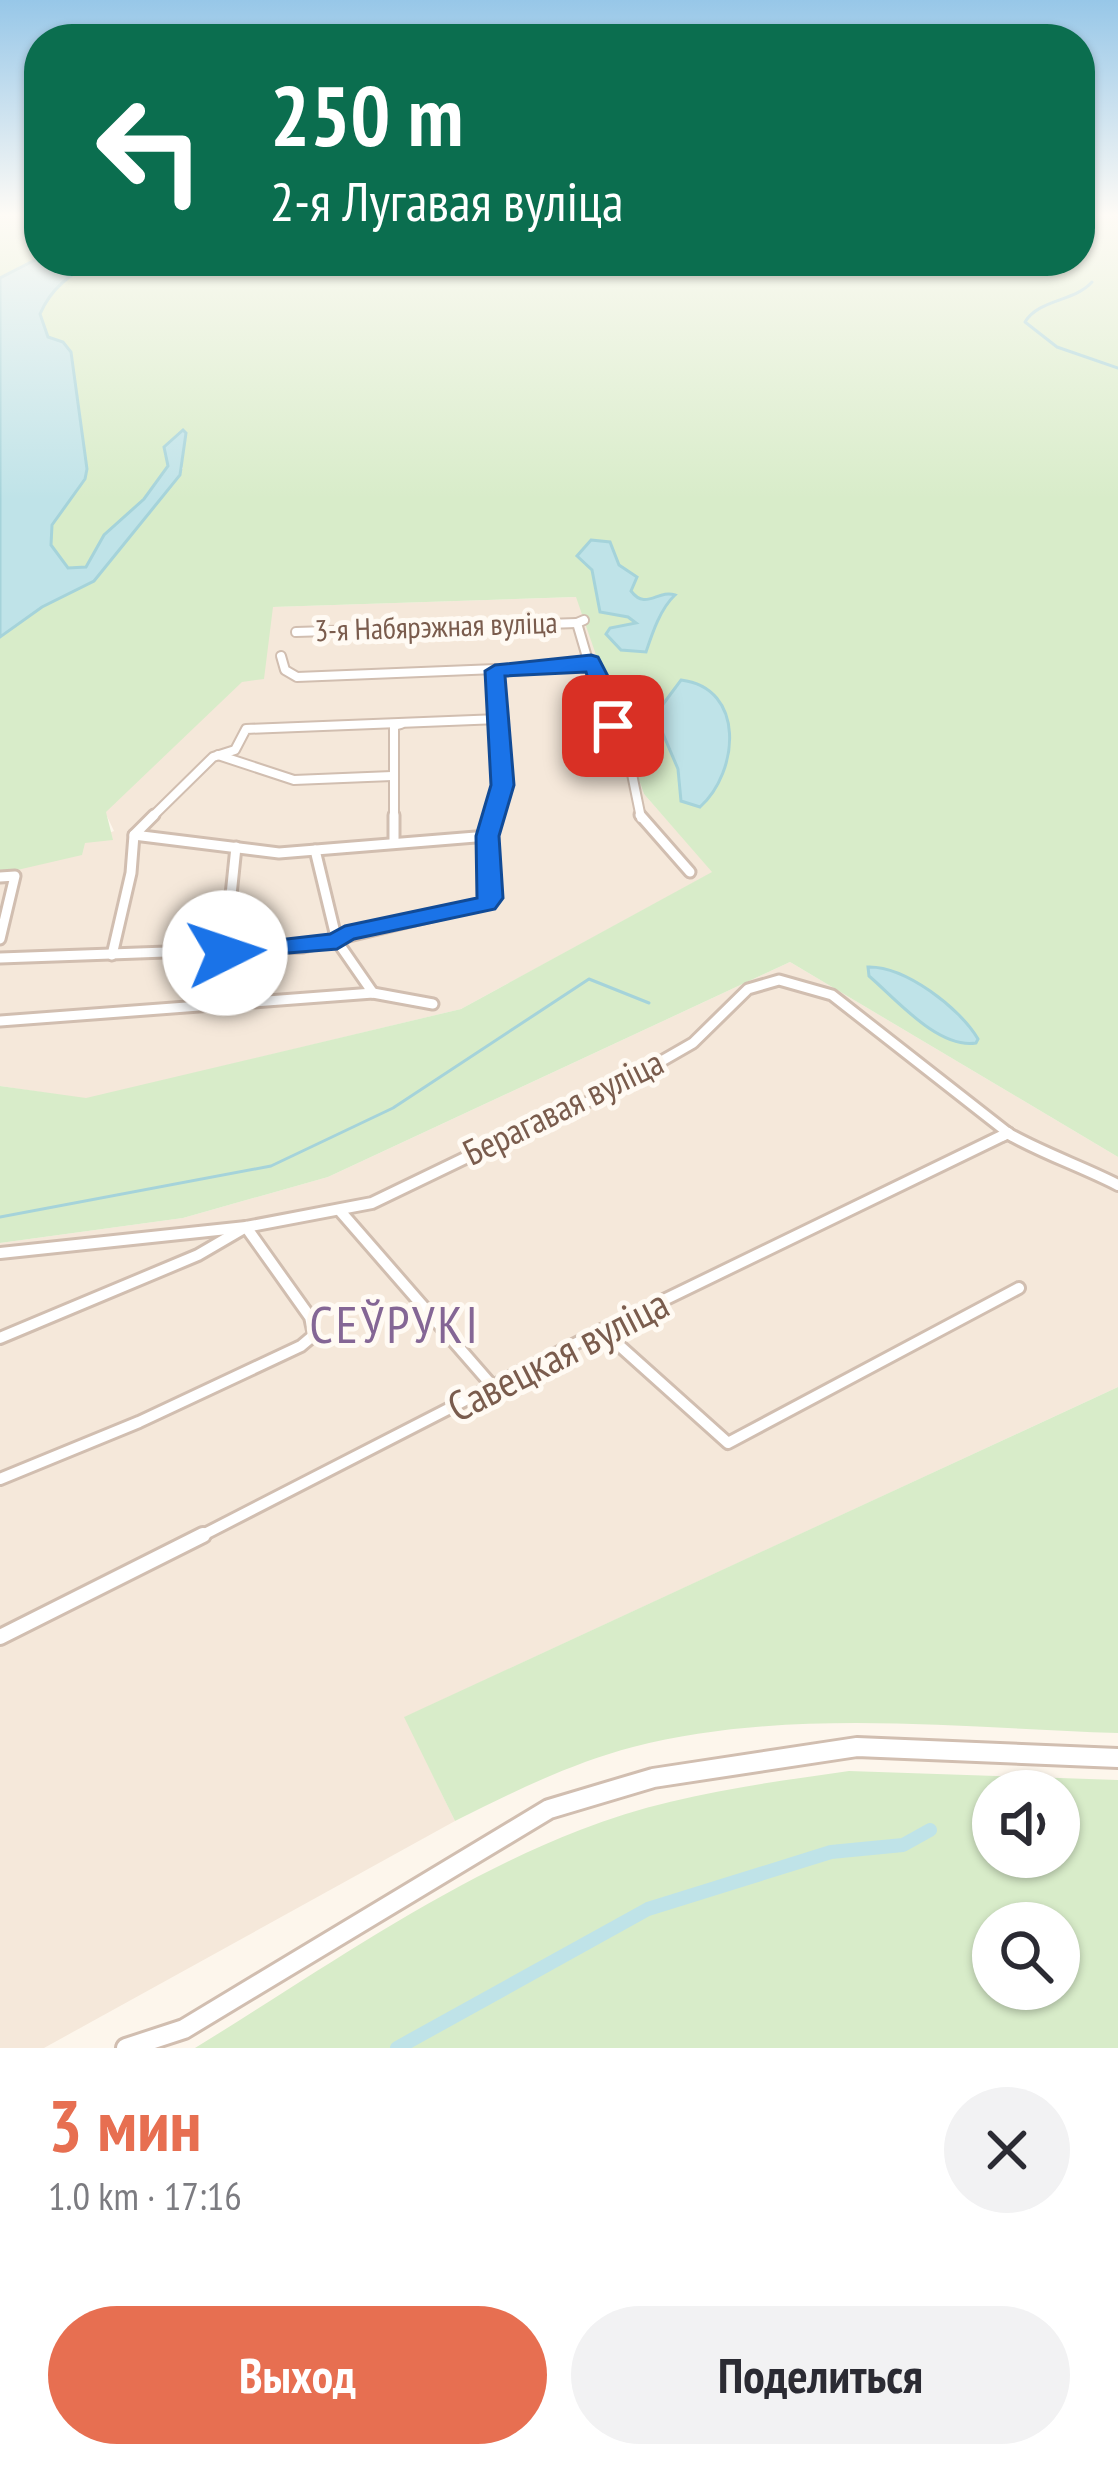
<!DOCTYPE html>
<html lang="ru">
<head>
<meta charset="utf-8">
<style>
  body { margin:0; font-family:"PT Sans Narrow",sans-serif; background:#f2f2f3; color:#2b2b33; height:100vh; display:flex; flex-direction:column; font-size:45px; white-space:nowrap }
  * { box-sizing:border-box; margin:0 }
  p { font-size:39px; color:#7c7c81 }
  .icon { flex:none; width:66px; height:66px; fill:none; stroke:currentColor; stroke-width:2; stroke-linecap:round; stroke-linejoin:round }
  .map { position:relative; height:2048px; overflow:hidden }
  .sheet { display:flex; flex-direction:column; background:#fff; flex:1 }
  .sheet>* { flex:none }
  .hud { position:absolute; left:24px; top:24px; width:1071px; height:252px; border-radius:48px; box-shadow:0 3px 9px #0004; background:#0b6e4f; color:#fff; overflow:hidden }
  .controls { position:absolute; left:972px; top:1770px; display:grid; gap:24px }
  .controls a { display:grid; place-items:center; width:108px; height:108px; border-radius:50%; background:#fff; box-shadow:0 3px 9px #0004; font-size:60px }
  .pin { position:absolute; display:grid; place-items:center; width:102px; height:102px; color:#fff; margin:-51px; border-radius:24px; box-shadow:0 6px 18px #0006 }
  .me { position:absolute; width:132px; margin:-66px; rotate:86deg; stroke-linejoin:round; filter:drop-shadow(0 0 9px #0008) }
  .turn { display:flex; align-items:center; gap:42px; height:252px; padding:0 48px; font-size:54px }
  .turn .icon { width:156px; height:156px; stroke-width:2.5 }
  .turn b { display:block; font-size:84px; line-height:102px }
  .round { display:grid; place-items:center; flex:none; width:126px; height:126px; border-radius:63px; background:#f2f2f3 }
  .headline { display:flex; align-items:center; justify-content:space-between; height:204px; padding:0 48px }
  h1 { font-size:72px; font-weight:600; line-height:90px; color:#e76f51 }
  .primary-button { display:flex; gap:24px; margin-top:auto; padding:24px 48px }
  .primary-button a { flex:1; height:138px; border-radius:72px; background:#e76f51; color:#fff; font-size:48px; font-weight:600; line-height:138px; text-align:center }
  .primary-button a+a { background:#f2f2f3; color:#2b2b33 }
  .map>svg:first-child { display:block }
</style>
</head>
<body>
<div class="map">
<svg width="1118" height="2048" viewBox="0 0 1118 2048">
  <rect width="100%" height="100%" fill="#fdf6ec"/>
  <g fill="#f5e8da">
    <polygon points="577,597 644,794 713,872 461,1009 86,1099 0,1086 0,874 114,831 105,812 242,681 272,607"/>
    <polygon points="790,962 1118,1157 1118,1387 405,1717 455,1821 44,2048 0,2048 0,1243 183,1218 328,1177"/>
  </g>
  <g fill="#d8ecc9" fill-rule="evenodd">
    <polygon points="0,213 39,213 39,258 0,278"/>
    <path d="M1080,213H1118V1157L790,962L328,1177L183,1218L0,1243V1086L86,1098L461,1009L712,872L644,794L576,597L273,607L264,679L242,682L106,812L113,840L85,843L82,855L0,874V637L42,607L94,581L183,468L164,453L168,466L144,499L104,535L86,567L68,568L51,546L52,525L85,479L87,469L71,352L63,342L49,338L40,317C49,289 72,271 99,261H399L531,269L656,261H1080Z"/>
    <path d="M1118,1387V1733C958,1728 789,1707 633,1747C569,1764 513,1792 455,1821L404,1717Z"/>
    <path d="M849,1771L1118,1780V2048H195C319,1972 443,1883 580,1830C666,1796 758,1784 849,1771ZM993,1791H1059V1857H993ZM993,1923H1059V1989H993Z"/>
  </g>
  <g fill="#bfe3e8" stroke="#a5d3da" stroke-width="3">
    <path d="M39,258L99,261C73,271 51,288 40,314L48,337L63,342L71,352L87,469L85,479L52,525L51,545L68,568L86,567L104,535L144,499L168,466L164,447L183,430L186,433L180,475L94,581L42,607L0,637V278Z"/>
    <polygon points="399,261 656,261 523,269"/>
    <path d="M591,540L610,542L619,565L637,577L631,591C646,611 658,589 675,595C660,609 652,634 646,652L621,650L606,634L610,628L636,623L628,617L600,612L592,570L577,556Z"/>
    <path d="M681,680C746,688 739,772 700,807L681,801L678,769L655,715Z"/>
    <path d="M868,967C905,966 960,1008 978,1039L976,1043C938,1049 896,999 869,976Z"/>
  </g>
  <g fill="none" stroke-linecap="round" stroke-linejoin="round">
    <g stroke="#a5d3da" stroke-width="3">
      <path d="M1092,282C1074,302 1039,299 1025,322L1057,347L1118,368"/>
      <polyline points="0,1217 271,1166 393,1108 589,979 649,1003"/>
    </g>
    <polyline stroke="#bfe3e8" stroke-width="14" points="397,2048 648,1909 831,1852 903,1845 930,1830"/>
    <defs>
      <g id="minor-far3">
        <polyline points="296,632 577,623"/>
        <polyline points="281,656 285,670 297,677 496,669"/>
        <polyline points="591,662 632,774 641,818"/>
        <polyline points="218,755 294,780 392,776"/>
        <polyline points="151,818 213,757 235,750 246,729 499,719"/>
        <polyline points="394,818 394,726 401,724"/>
        <polyline points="493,818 502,785 493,673 589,664 577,623 584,620"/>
      </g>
      <g id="minor-far2">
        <polyline points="154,815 134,835 279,853 488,836"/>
        <polyline points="394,815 394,841"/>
        <polyline points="640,815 690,872"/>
        <polyline points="315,850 337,941 373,993"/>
        <polyline points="0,877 15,876 0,939"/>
        <polyline points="225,953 236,847"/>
        <polyline points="112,955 131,873 134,835"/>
        <polyline points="0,958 303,947 486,903 490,898 488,836 494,815"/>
        <polyline points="0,1021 373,993 433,1004"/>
        <polyline points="510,1136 599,1097 693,1043 748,989 779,980 832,995 1012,1136"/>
        <polyline points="1003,1136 1008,1133"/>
      </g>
      <g id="minor-far1">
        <path d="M1007,1133C1044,1154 1081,1166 1118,1185"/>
        <polyline points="341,1212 495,1389"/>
        <polyline points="0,1253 246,1227 372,1203 517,1133"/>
        <polyline points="602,1330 728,1443 1019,1288"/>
        <polyline points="0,1338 198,1255 246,1227 310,1317 314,1335 301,1346 139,1422 0,1479"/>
        <polyline points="197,1538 602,1330 1008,1133"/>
      </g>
      <polyline id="minor" points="0,1637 203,1535"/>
      <polyline id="tertiary" points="126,2048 184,2029 549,1809 653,1778 857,1747 1118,1758"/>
    </defs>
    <use href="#minor-far3" stroke="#d1beb0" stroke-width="12"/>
    <use href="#minor-far2" stroke="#d1beb0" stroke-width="15"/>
    <use href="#minor-far1" stroke="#d1beb0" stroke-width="16"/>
    <use href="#minor" stroke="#d1beb0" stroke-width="20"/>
    <use href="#tertiary" stroke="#d1beb0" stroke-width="24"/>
    <use href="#minor-far3" stroke="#fff" stroke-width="8"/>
    <use href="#minor-far2" stroke="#fff" stroke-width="9"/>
    <use href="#minor-far1" stroke="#fff" stroke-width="10"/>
    <use href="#minor" stroke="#fff" stroke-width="14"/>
    <use href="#tertiary" stroke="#fff" stroke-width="18"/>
  </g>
  <linearGradient id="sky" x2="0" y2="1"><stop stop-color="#97c7e8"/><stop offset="0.43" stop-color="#fefbf6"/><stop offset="1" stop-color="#fefbf6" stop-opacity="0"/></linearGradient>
  <rect width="1118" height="500" fill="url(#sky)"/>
  <polygon fill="#1a73e8" stroke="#114b97" stroke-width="3" points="591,655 598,657 612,684 623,726 620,731 605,731 602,726 586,672 505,676 514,785 499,836 503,898 495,909 354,939 337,949 216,959 212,953 216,948 225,946 330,934 345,926 477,898 476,836 491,785 485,671 495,665"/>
  <g text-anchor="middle" stroke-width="10" stroke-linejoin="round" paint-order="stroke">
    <g font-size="30" fill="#7a5c4d" stroke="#fffaf3">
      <text transform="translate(436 627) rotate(-2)" y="10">3-я Набярэжная вуліца</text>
    </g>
    <g font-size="36" fill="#7a5c4d" stroke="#fffaf3">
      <text transform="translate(563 1107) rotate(-26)" y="13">Берагавая вуліца</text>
    </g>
    <g font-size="42" fill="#7a5c4d" stroke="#fffaf3">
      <text transform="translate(558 1355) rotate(-27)" y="15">Савецкая вуліца</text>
    </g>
    <g font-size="51" letter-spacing="3" fill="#846695" stroke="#fffaf3">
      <text x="395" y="1343">СЕЎРУКІ</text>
    </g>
  </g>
</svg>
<div class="controls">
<a><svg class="icon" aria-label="sound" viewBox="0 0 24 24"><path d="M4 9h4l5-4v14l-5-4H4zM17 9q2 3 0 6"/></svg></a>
<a><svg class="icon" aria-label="search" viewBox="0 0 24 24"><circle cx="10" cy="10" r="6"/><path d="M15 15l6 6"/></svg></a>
</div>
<div class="pin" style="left:613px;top:726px;background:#d93025"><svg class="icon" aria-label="arrive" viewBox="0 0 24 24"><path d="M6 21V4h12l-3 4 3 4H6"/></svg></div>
<svg class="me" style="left:225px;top:953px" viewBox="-20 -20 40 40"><circle r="19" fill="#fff"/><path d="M0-13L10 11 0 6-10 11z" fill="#1a73e8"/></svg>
<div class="hud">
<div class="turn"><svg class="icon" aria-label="left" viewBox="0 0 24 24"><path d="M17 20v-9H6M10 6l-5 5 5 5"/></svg><div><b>250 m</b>2-я Лугавая вуліца</div></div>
</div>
</div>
<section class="sheet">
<div class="headline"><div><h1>3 мин</h1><p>1.0 km · 17:16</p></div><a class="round"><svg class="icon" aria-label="close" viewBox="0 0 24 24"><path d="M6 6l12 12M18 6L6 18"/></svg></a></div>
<div class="primary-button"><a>Выход</a><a>Поделиться</a></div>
</section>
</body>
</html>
